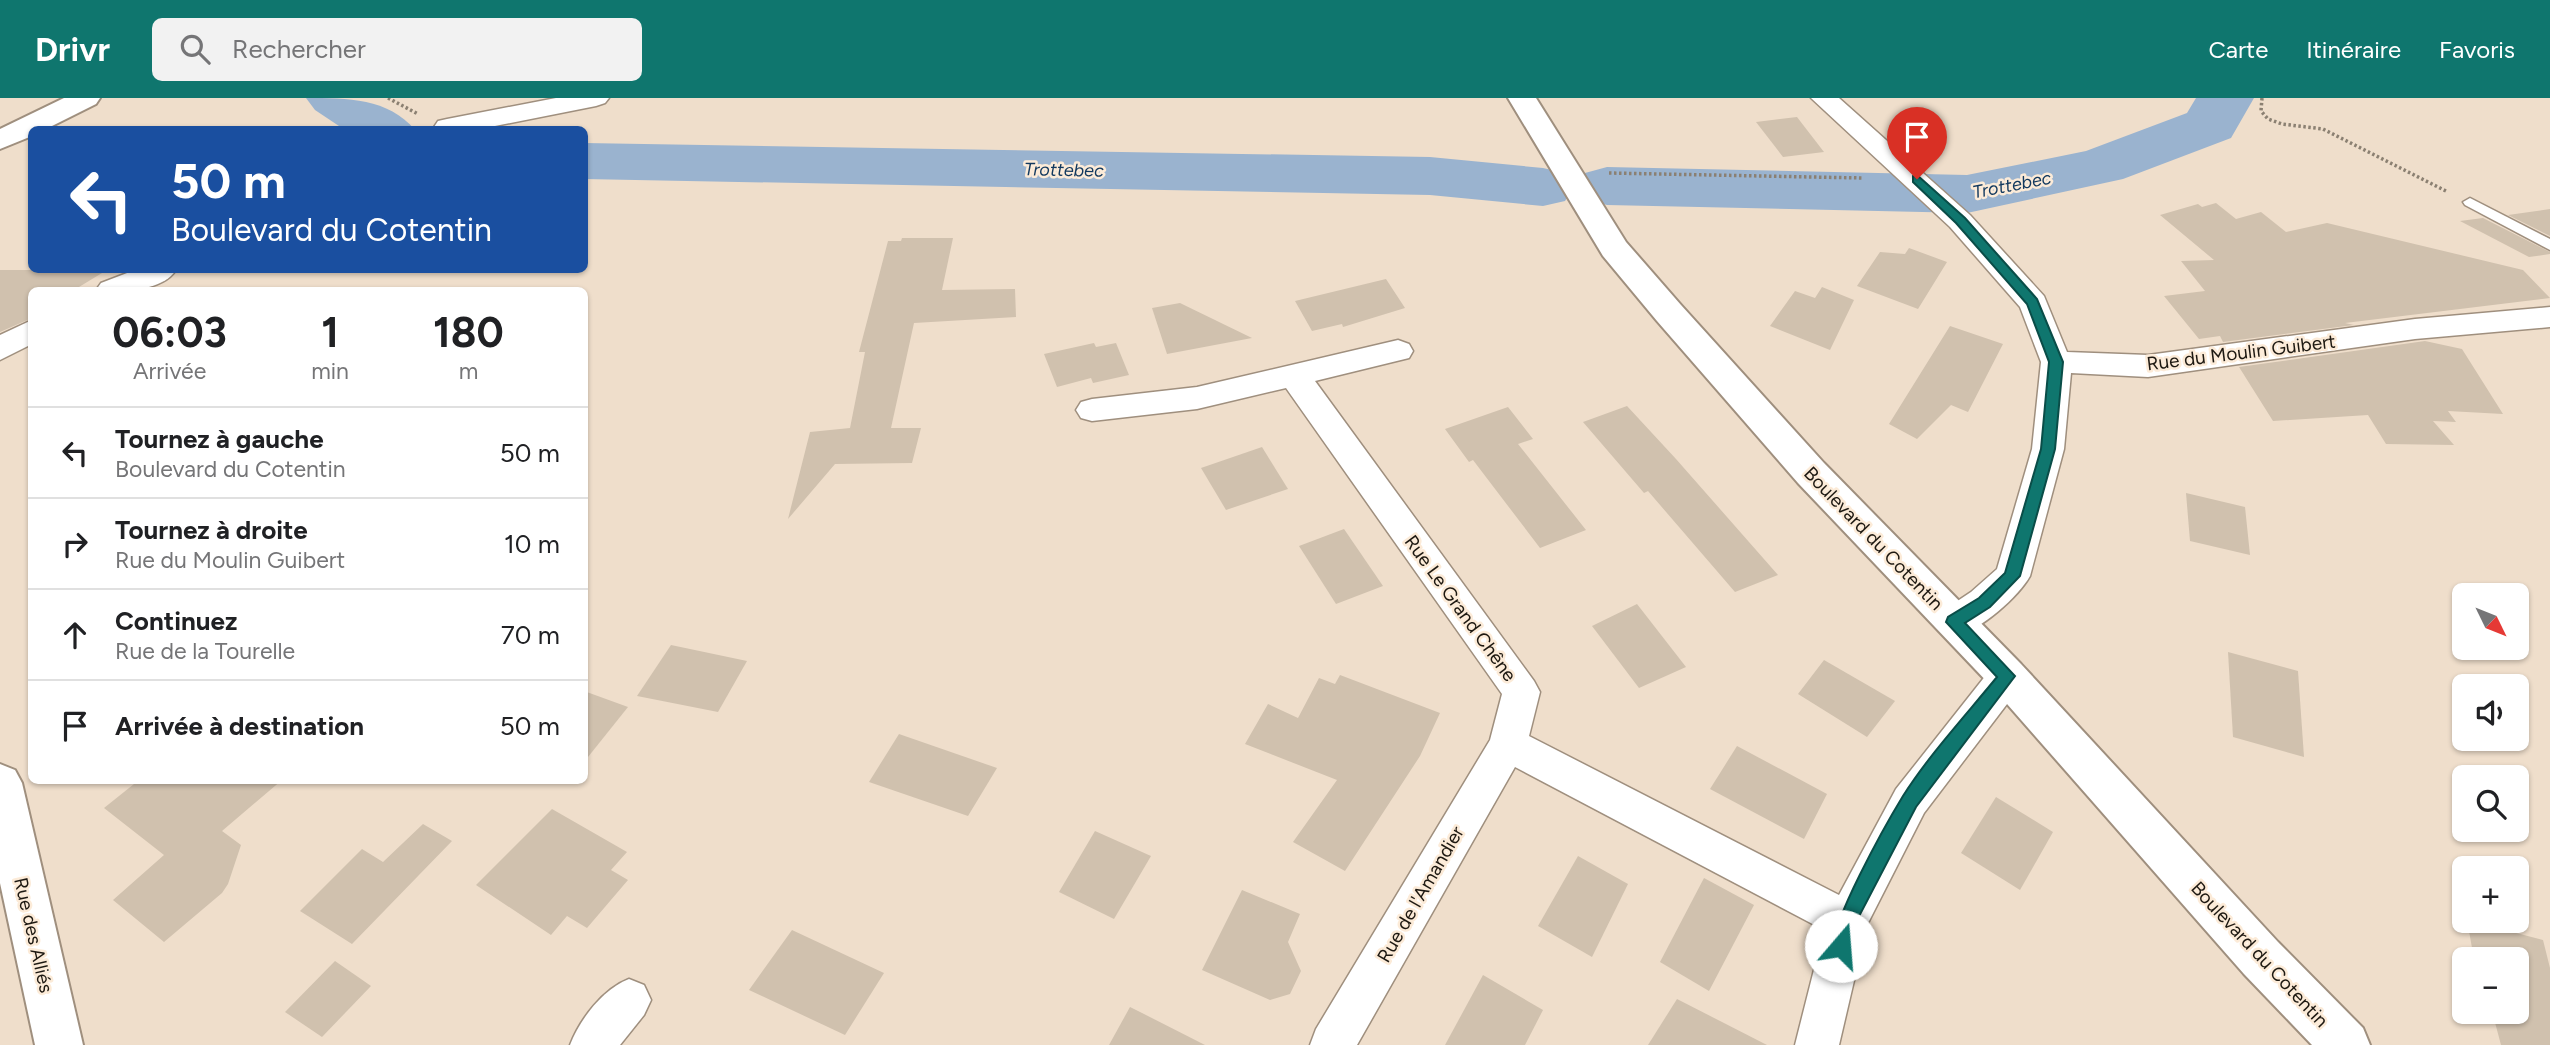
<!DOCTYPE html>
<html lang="fr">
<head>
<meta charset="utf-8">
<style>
  body { margin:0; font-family:Figtree,sans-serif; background:#f2f2f2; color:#202124; height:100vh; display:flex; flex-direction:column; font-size:26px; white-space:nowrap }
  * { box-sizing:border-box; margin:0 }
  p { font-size:23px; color:#757577 }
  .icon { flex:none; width:38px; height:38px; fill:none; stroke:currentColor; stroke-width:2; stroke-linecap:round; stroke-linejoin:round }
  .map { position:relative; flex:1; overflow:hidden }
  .panel { position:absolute; left:28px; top:189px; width:560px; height:497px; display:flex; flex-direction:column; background:#fff; border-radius:10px; box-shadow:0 2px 5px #0004 }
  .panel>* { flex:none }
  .top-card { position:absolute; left:28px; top:28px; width:560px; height:147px; border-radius:10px; box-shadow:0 2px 5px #0004; background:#1a4fa0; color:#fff; overflow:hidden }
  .needle { width:46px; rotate:133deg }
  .fabs { position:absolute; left:2452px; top:485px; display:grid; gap:14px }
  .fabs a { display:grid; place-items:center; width:77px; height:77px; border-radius:10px; background:#fff; box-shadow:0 2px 5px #0004; font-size:35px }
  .pin { position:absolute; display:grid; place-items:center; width:60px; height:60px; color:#fff; margin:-72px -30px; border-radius:50% 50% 50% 0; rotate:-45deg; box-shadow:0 0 7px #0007 }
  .pin .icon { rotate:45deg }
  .me { position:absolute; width:77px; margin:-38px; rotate:18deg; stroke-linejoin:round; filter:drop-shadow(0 0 5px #0008) }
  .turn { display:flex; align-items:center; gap:24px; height:147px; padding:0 28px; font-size:32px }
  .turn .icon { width:91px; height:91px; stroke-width:2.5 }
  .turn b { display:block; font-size:49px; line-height:60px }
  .eta { display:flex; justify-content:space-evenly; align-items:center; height:119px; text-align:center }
  .eta b { font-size:42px; font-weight:700; line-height:49px }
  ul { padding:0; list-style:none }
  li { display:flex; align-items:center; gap:21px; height:91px; padding:0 28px; border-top:2px solid #e0e0e0 }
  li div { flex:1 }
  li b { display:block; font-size:26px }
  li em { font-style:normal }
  header { display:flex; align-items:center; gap:42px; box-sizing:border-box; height:98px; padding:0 35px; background:#0f766e; color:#fff }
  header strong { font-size:33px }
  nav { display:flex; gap:38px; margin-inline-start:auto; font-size:24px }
  .search { width:490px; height:63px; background:#f2f2f2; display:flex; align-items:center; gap:18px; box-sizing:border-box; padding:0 24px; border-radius:10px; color:#757577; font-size:26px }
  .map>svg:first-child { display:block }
</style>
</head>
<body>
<header>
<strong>Drivr</strong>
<div class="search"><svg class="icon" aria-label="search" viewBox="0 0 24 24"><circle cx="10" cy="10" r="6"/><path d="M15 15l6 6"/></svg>Rechercher</div>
<nav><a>Carte</a><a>Itinéraire</a><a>Favoris</a></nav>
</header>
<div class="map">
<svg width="2550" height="947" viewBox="0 0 2550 947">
  <rect width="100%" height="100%" fill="#efdecb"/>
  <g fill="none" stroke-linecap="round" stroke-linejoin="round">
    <g fill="#9ab3cf" fill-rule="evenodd">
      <path d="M306,0C348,0 388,0 415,32H345L315,12Z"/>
      <polygon points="2196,0 2254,0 2231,40 2123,81 1967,115 1607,107 1585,101 1576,88 1585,75 1607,69 1967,77 2086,53 2187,15"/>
      <polygon points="584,45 1430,59 1543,70 1565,75 1574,89 1565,103 1543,108 1430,97 584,81"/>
    </g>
  </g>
  <g fill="#d0c1ae">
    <polygon points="1797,19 1824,54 1783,59 1756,24"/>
    <polygon points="2216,105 2236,121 2261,114 2286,134 2327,125 2523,172 2550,200 2345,225 2354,227 2223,244 2220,238 2199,241 2164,198 2205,193 2181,163 2214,162 2160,117 2198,106 2202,109"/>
    <polygon points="2550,111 2550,138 2508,117"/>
    <polygon points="2483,120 2550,154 2550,156 2529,159 2460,123"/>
    <polygon points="902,140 953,140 942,192 1015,191 1016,219 914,225 891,330 921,330 912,365 835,366 788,421 810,334 850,330 865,254 859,254 888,143 901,143"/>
    <polygon points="1909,150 1947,164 1918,211 1857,188 1880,154 1905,156"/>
    <polygon points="0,172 107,172 74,192 32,192 32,220 0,234"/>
    <polygon points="1386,181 1405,210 1343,229 1342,226 1312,233 1295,203"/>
    <polygon points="1822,189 1854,202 1830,252 1770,228 1795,193 1815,200"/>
    <polygon points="1180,205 1252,240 1167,256 1152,210"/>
    <polygon points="1950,228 2003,246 1968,314 1951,307 1917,341 1889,326"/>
    <polygon points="2425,243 2462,251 2503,316 2448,313 2456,324 2433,323 2454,347 2386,346 2368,317 2273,323 2239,269"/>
    <polygon points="1094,245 1096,249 1116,245 1129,277 1093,285 1091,280 1057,289 1044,256"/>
    <polygon points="1627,308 1676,361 1778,477 1735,494 1648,393 1644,395 1583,324"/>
    <polygon points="1508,309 1533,341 1518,346 1586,432 1540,450 1473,362 1469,364 1445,331"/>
    <polygon points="1262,349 1288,391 1226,412 1201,370"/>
    <polygon points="2186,395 2245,409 2250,457 2190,443"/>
    <polygon points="1344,431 1383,488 1336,506 1299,448"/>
    <polygon points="1637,506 1686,569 1639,590 1592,528"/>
    <polygon points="671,547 747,563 718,614 637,598"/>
    <polygon points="2228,554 2298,573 2304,659 2233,639"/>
    <polygon points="1824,562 1895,603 1867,639 1798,596"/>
    <polygon points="1340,577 1440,615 1420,658 1345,773 1293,744 1337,682 1245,646 1268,606 1298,620 1319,580 1335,586"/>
    <polygon points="584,593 628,609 584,664"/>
    <polygon points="899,636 997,670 968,718 869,684"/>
    <polygon points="1737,648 1827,696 1804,741 1710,691"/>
    <polygon points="139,682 282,682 222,733 241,747 228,786 222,795 164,844 113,802 164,757 104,710"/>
    <polygon points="1996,699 2053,734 2020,792 1961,755"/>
    <polygon points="552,711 627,754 611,772 628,782 587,830 567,818 551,837 476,787"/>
    <polygon points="423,726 452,743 352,846 300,813 362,751 383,764"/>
    <polygon points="1095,733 1151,758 1114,821 1059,794"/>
    <polygon points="1578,758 1628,786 1592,859 1538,828"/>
    <polygon points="1704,780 1754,807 1709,893 1660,864"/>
    <polygon points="1242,792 1300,816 1288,844 1301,873 1290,896 1270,902 1202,872"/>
    <polygon points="2467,822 2543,842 2550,870 2550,947 2501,947 2493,917 2485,914 2516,914 2516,861 2474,861"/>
    <polygon points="792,832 884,875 845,937 749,892"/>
    <polygon points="335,863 371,888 322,939 285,914"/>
    <polygon points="1483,877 1543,912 1525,947 1445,947"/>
    <polygon points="1677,901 1767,947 1648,947"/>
    <polygon points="1130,909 1144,916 1205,947 1109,947"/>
  </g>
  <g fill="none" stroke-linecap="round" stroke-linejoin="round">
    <defs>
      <polygon id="lane" points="2470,100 2550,141 2550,152 2465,107 2463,104"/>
      <g id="street">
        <polygon points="556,0 609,0 605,5 596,8 475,32 436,32 434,29 438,23 447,21"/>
        <path d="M1811,0H1839L1970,117L2044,198L2067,254L2148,257L2415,221L2550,209V229L2415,241L2148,279L2071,275L2064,351L2030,478C2019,498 1980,533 1957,537C1952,539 1947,536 1941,534L1936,524L1941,514L1971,494L1997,471L2032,351L2041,264L2020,209L1950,129Z"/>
        <path d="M135,172H176C162,194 119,194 96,192L101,185Z"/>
        <polygon points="32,222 32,246 0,262 0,237"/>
        <polygon points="1398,242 1409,246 1413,253 1409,260 1315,283 1534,583 1540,594 1529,638 1839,797 1896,691 1994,567 2007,563 2020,567 2026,578 2020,589 1924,715 1867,827 1839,947 1795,947 1824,832 1515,669 1357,947 1310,947 1316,931 1490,642 1502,596 1286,290 1197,311 1092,323 1081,320 1076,312 1081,304 1092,301 1197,289"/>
        <path d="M629,881L644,887L651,902L644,917L620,947H570C580,921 603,891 629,881Z"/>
      </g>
      <g id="secondary">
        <polygon points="1508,0 1536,0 1626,144 1681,207 1824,365 2021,566 2278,844 2363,930 2370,947 2312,947 2244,876 1993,590 1798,385 1657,223 1603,158"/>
        <polygon points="0,666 15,672 22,685 83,947 35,947 0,785"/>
      </g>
      <polygon id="highway" points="64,0 100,0 96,6 44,32 32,32 32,38 0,51 0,31"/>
    </defs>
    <use href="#lane" stroke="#9f8f7e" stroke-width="3"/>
    <use href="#street" stroke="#9f8f7e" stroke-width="3"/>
    <use href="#secondary" stroke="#9f8f7e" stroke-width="4"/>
    <use href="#highway" stroke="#9f8f7e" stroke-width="4"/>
    <g stroke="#8b8072" stroke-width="3.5" stroke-dasharray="2.5 2.5" stroke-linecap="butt">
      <polyline points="388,0 418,16"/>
      <polyline points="2262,0 2261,13 2268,21 2282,26 2323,31 2448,94"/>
      <polyline points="1609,75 1863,80"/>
    </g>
    <use href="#lane" fill="#fff" fill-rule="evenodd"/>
    <use href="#street" fill="#fff" fill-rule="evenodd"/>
    <use href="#secondary" fill="#fff" fill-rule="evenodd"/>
    <use href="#highway" fill="#fff" fill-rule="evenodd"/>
  </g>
  <path fill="#0f766e" stroke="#0a4d48" stroke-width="2" d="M1917,77L1965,120L2037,201L2063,264L2055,351L2020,478L1990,509L1965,525L2015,578L1916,709L1856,824L1848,854L1841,857L1834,854C1825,833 1889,721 1903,698C1929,657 1966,617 1997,579L1946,524L1948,519L1979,500L2005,475L2041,351L2049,264L2027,206L1956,125L1913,84V78Z"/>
  <g text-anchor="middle" stroke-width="5" stroke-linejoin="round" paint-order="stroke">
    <g font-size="18" font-style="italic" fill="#11385e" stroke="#fcebd8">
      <text transform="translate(1064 72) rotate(1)" y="6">Trottebec</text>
      <text transform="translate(2012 87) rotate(-11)" y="6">Trottebec</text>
    </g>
    <g font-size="19" fill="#1d1811" stroke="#fcebd8">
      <text transform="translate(2241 254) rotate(-7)" y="7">Rue du Moulin Guibert</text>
      <text transform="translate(1874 440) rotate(46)" y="7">Boulevard du Cotentin</text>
      <text transform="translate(1461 510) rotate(54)" y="7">Rue Le Grand Chêne</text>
      <text transform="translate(1420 796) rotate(-60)" y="7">Rue de l'Amandier</text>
      <text transform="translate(34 837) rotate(77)" y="7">Rue des Alliés</text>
      <text transform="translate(2260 856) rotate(47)" y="7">Boulevard du Cotentin</text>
    </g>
  </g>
</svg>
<div class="fabs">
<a><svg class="needle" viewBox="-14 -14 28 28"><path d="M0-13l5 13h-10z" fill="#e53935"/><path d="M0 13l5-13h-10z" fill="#757577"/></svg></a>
<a><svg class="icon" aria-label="sound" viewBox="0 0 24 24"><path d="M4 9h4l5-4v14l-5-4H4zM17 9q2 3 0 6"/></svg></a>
<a><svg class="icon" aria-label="search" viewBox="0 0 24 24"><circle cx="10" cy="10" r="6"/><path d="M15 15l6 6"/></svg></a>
<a>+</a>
<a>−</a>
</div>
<div class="pin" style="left:1917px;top:81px;background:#d93025"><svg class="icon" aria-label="arrive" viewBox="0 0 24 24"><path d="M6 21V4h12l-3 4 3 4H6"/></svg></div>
<svg class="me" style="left:1841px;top:848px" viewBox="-20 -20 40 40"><circle r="19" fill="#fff"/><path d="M0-13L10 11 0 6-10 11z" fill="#0f766e"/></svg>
<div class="top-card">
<div class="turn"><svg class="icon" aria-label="left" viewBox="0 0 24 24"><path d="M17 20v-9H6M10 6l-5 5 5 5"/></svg><div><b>50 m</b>Boulevard du Cotentin</div></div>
</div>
<section class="panel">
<div class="eta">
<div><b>06:03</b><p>Arrivée</p></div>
<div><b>1</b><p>min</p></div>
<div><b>180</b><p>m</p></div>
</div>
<ul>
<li><svg class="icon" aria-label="left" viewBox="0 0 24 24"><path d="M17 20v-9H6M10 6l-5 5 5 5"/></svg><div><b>Tournez à gauche</b><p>Boulevard du Cotentin</p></div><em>50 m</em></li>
<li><svg class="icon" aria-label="right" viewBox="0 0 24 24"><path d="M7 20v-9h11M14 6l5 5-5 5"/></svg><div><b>Tournez à droite</b><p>Rue du Moulin Guibert</p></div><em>10 m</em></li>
<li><svg class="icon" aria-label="ahead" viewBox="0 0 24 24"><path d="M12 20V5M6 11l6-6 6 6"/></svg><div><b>Continuez</b><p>Rue de la Tourelle</p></div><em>70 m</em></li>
<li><svg class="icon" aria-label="arrive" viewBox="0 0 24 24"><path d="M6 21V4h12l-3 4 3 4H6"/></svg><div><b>Arrivée à destination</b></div><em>50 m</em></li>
</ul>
</section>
</div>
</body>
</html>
